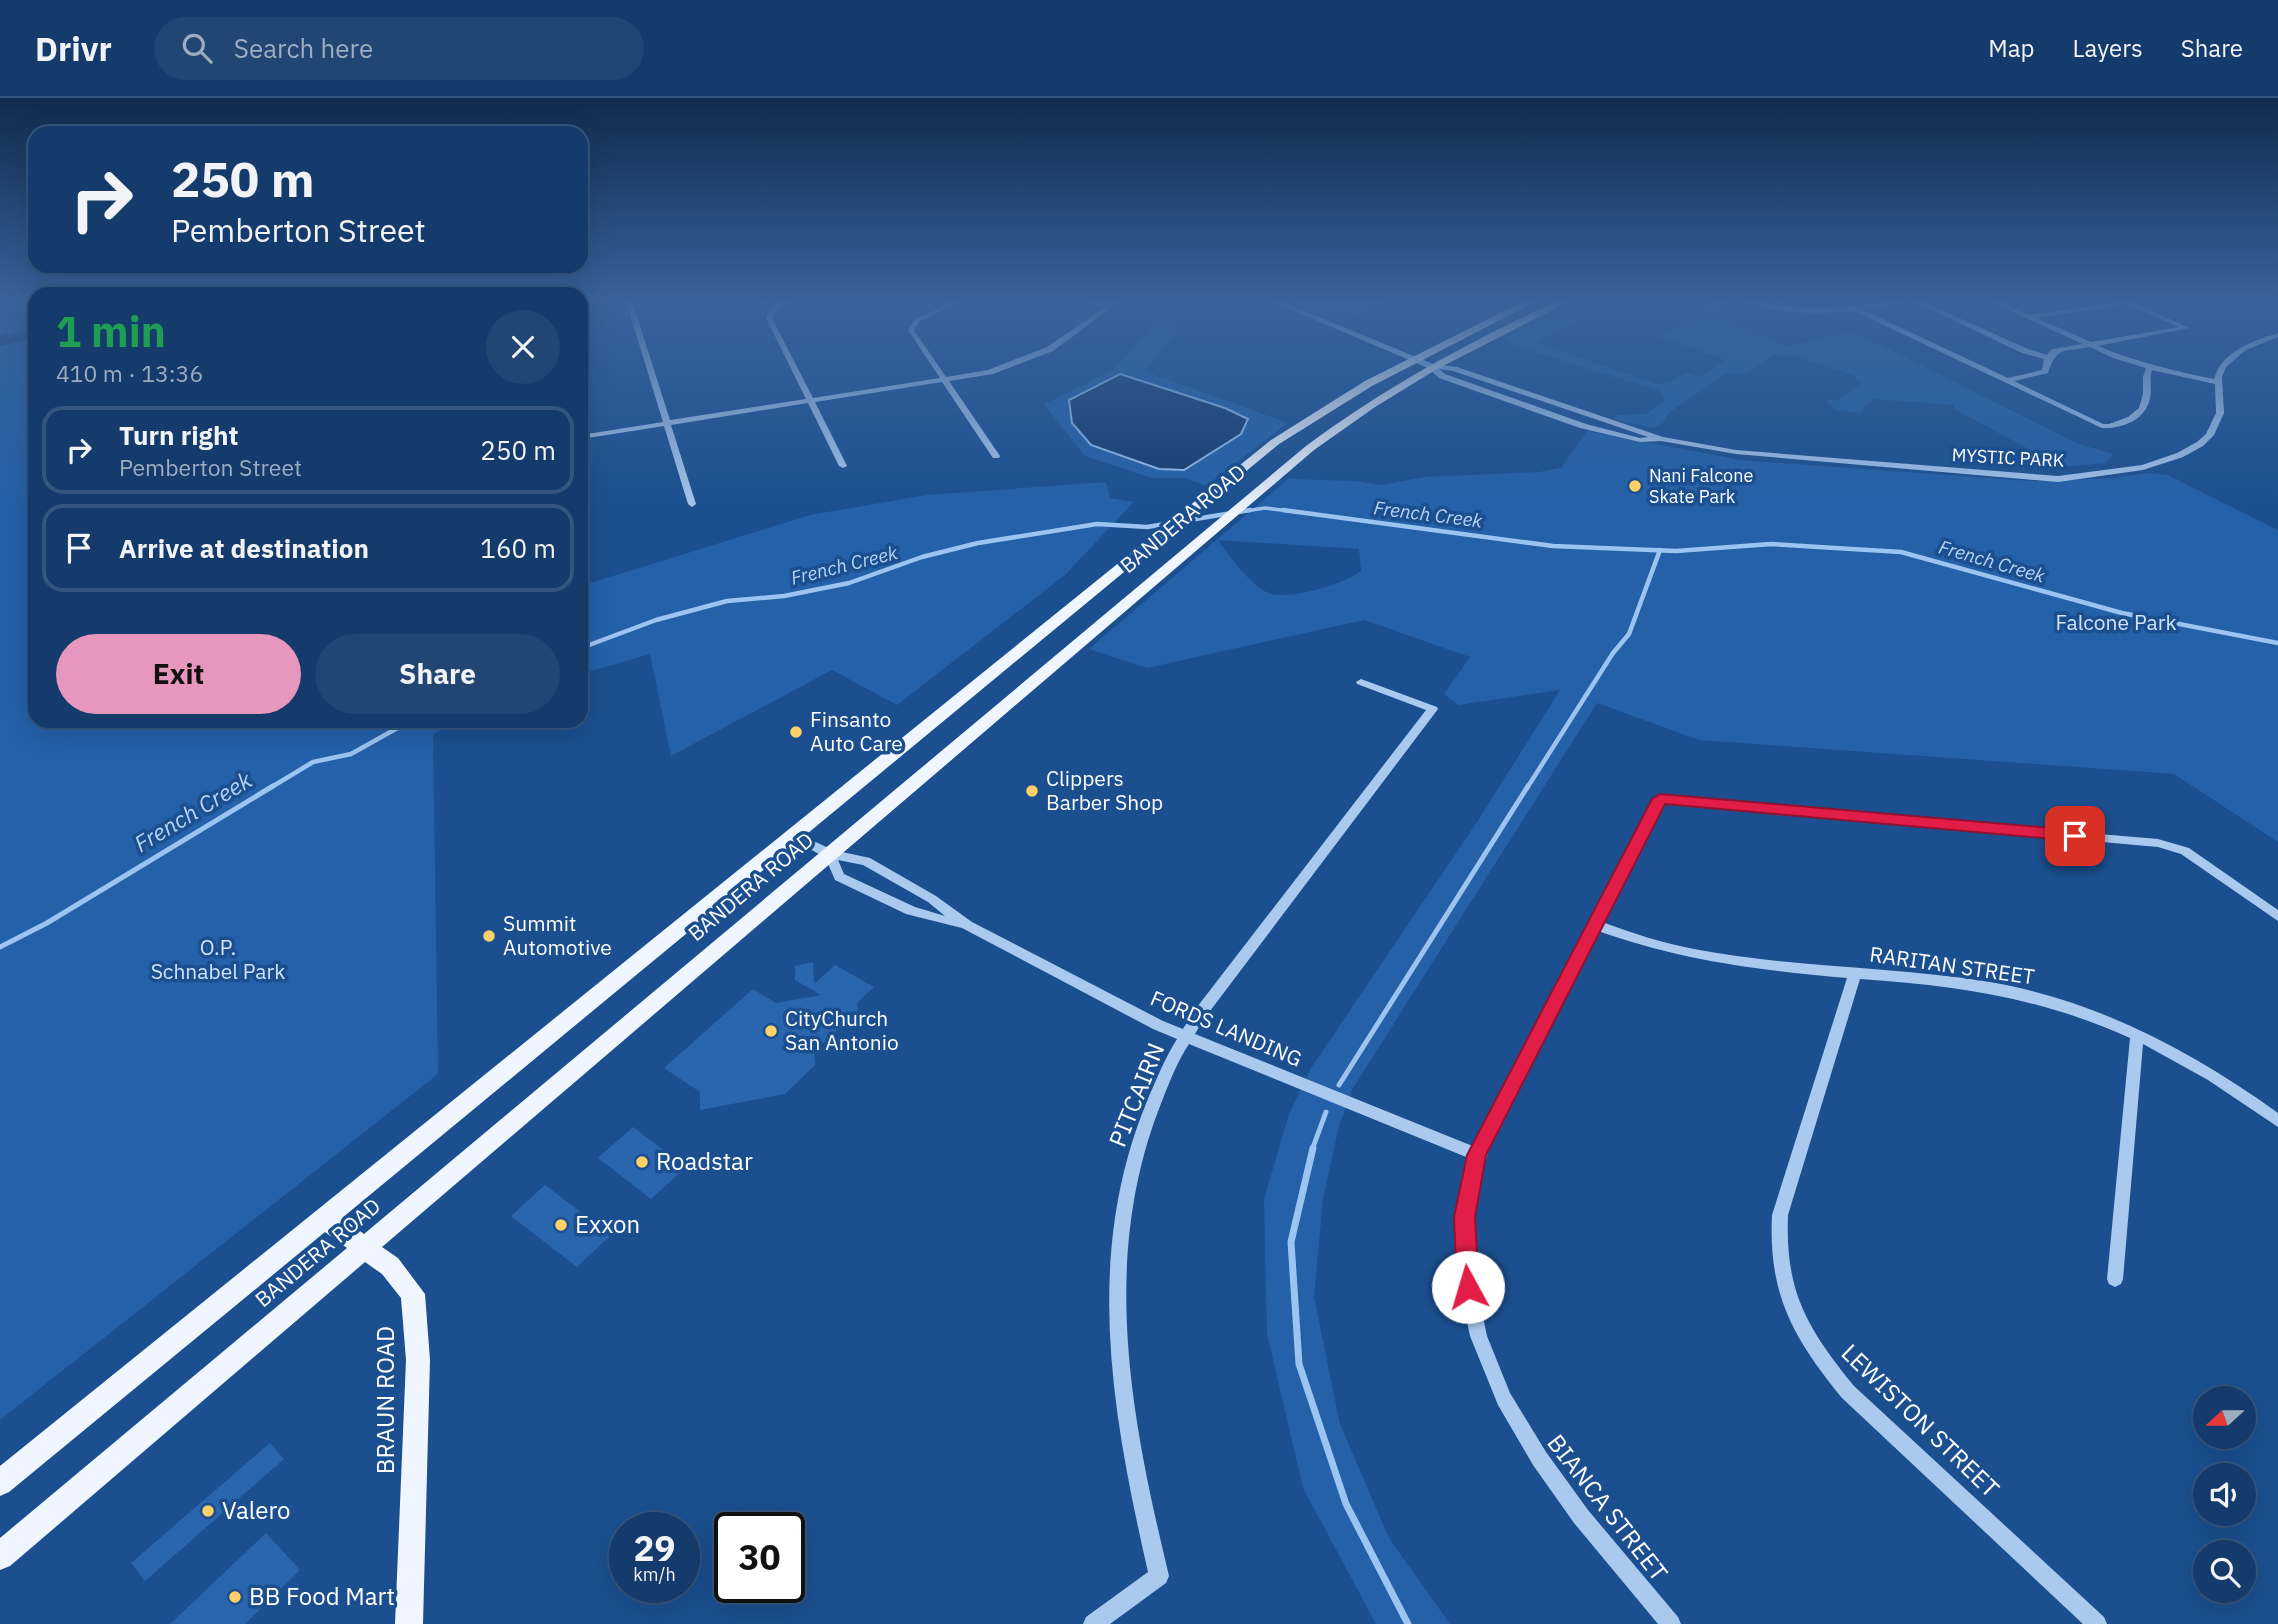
<!DOCTYPE html>
<html lang="en">
<head>
<meta charset="utf-8">
<style>
  body { margin:0; font-family:"IBM Plex Sans",sans-serif; background:#214673; color:#f1f3f6; height:100vh; display:flex; flex-direction:column; font-size:26px; white-space:nowrap }
  * { box-sizing:border-box; margin:0 }
  p { font-size:23px; color:#9dadc1 }
  .icon { flex:none; width:38px; height:38px; fill:none; stroke:currentColor; stroke-width:2; stroke-linecap:round; stroke-linejoin:round }
  .map { position:relative; flex:1; overflow:hidden }
  .side { position:absolute; left:28px; top:189px; width:560px; height:441px; display:flex; flex-direction:column; background:#143b6b; border-radius:21px; box-shadow:0 7px 28px #0002,0 0 0 2px #33557e }
  .side>* { flex:none }
  .top-card { position:absolute; left:28px; top:28px; width:560px; height:147px; border-radius:21px; box-shadow:0 7px 28px #0002,0 0 0 2px #33557e; background:#143b6b; color:#f1f3f6; overflow:hidden }
  .needle { width:46px; rotate:249deg }
  .tools { position:absolute; left:2193px; top:1288px; display:grid; gap:14px }
  .tools a { display:grid; place-items:center; width:63px; height:63px; border-radius:50%; background:#143b6b; box-shadow:0 7px 28px #0002,0 0 0 2px #33557e; font-size:35px }
  .speed { position:absolute; left:609px; top:1414px; display:flex; gap:14px; font-size:35px; font-weight:700; text-align:center }
  .speed>* { display:grid; place-content:center; width:91px; height:91px; border-radius:50%; background:#143b6b; box-shadow:0 7px 28px #0002,0 0 0 2px #33557e; line-height:1 }
  .speed small { font-size:18px; font-weight:400 }
  .speed .limit { border:4px solid #111; border-radius:10px; background:#fff; color:#111 }
  .pin { position:absolute; display:grid; place-items:center; width:60px; height:60px; color:#fff; margin:-30px; border-radius:14px; box-shadow:0 4px 10px #0006 }
  .me { position:absolute; width:77px; margin:-38px; rotate:354deg; stroke-linejoin:round; filter:drop-shadow(0 0 5px #0008) }
  .turn { display:flex; align-items:center; gap:24px; height:147px; padding:0 28px; font-size:32px }
  .turn .icon { width:91px; height:91px; stroke-width:2.5 }
  .turn b { display:block; font-size:49px; line-height:60px }
  .round { display:grid; place-items:center; flex:none; width:74px; height:74px; border-radius:37px; background:#214673 }
  .summary { display:flex; align-items:center; justify-content:space-between; height:119px; padding:0 28px }
  h1 { font-size:42px; font-weight:700; line-height:52px; color:#1e9e55 }
  .primary-button { display:flex; gap:14px; margin-top:auto; padding:14px 28px }
  .primary-button a { flex:1; height:80px; border-radius:42px; background:#e797bd; color:#111; font-size:28px; font-weight:700; line-height:80px; text-align:center }
  .primary-button a+a { background:#214673; color:#f1f3f6 }
  ul { padding:0; list-style:none }
  li { display:flex; align-items:center; gap:21px; height:88px; margin:0 14px 10px; padding:0 14px; border:4px solid #33557e; border-radius:21px }
  li div { flex:1 }
  li b { display:block; font-size:26px }
  li em { font-style:normal }
  header { display:flex; align-items:center; gap:42px; box-sizing:border-box; height:98px; padding:0 35px; background:#143b6b; border-bottom:2px solid #33557e }
  header strong { font-size:33px }
  nav { display:flex; gap:38px; margin-inline-start:auto; font-size:24px }
  .search { width:490px; height:63px; background:#214673; display:flex; align-items:center; gap:18px; box-sizing:border-box; padding:0 24px; border-radius:38px; color:#9dadc1; font-size:26px }
  .map>svg:first-child { display:block }
</style>
</head>
<body>
<header>
<strong>Drivr</strong>
<div class="search"><svg class="icon" aria-label="search" viewBox="0 0 24 24"><circle cx="10" cy="10" r="6"/><path d="M15 15l6 6"/></svg>Search here</div>
<nav><a>Map</a><a>Layers</a><a>Share</a></nav>
</header>
<div class="map">
<svg width="2278" height="1526" viewBox="0 0 2278 1526">
  <rect width="100%" height="100%" fill="#1b4f8f"/>
  <g fill="#2461a8" fill-rule="evenodd">
    <polygon points="0,203 35,203 35,623 458,623 433,636 438,976 0,1322"/>
    <polygon points="1293,203 1394,203 1338,224"/>
    <polygon points="1718,203 1730,205 1713,216 1786,249 1851,232 2076,345 2113,356 2106,365 2062,369 1956,312 1953,307 1875,301 1865,307 1862,315 1835,312 1827,304 1828,301 1836,303 1864,284 1854,281 1856,278 1788,256 1784,259 1775,256 1743,276 1725,276 1667,316 1663,325 1652,330 1614,321 1617,317 1646,316 1665,303 1660,293 1515,248 1503,240 1569,211 1588,217 1535,244 1657,286 1668,285 1686,275 1699,279 1725,262 1660,239"/>
    <polygon points="1159,222 1175,229 1177,235 1144,273 1288,325 1206,388 1186,380 1152,380 1085,358 1044,306 1112,273"/>
    <path d="M1587,333L1740,362L2031,383L2112,380L2147,375L2167,377L2278,432V744L2174,676L1699,642L1597,605L1353,990L1339,1028L1323,1101L1314,1199L1340,1326L1389,1440L1450,1526H1376L1303,1390L1267,1236L1264,1101L1289,1016L1311,970L1477,724L1560,592L1458,607L1444,596L1470,559L1364,522L1147,570L1089,551L1288,381L1355,383L1381,387L1425,379L1539,374L1561,370ZM1218,442L1359,451L1361,473C1344,486 1293,501 1272,496C1254,492 1228,457 1218,442Z"/>
    <polygon points="1106,384 1110,400 1134,404 1065,477 897,607 832,572 671,658 650,556 581,576 581,488 810,417 927,397"/>
  </g>
  <polygon fill="#123a6d" stroke="#9cc4f0" stroke-width="2" points="1120,276 1225,310 1248,321 1241,336 1184,372 1159,371 1091,347 1072,325 1069,302"/>
  <g fill="none" stroke-linecap="round" stroke-linejoin="round">
    <polyline stroke="#9cc4f0" stroke-width="3.5" points="1239,414 1265,410 1297,414"/>
    <g stroke="#9cc4f0" stroke-width="4.5">
      <polyline points="1283,412 1553,448 1676,453 1771,446 1901,454 2122,515 2278,545"/>
      <polyline points="581,550 656,522 727,503 784,498 849,485 922,459 978,445 1097,426 1147,429 1250,412"/>
      <polyline points="270,690 313,664 351,656 410,623"/>
      <polyline points="1527,690 1613,555 1629,536 1660,452"/>
    </g>
    <g stroke="#9cc4f0" stroke-width="5">
      <polyline points="0,849 47,825 273,688"/>
      <polyline points="1339,987 1528,688"/>
      <polyline points="1312,1052 1326,1014"/>
    </g>
    <polyline stroke="#9cc4f0" stroke-width="7" points="1313,1050 1291,1144 1299,1266 1346,1406 1408,1526"/>
    <polygon fill="#123a6d" fill-rule="evenodd" points="35,230 35,240 0,248 0,238"/>
  </g>
  <g fill="#2a66ad">
    <polygon points="813,864 814,886 835,867 874,889 857,905 858,912 814,954 815,967 785,996 700,1012 700,994 664,970 753,891 776,905 821,897 795,882 795,868"/>
    <polygon points="633,1029 686,1069 651,1101 598,1060"/>
    <polygon points="545,1087 611,1137 577,1169 511,1118"/>
    <polygon points="270,1345 284,1361 145,1483 131,1465"/>
    <polygon points="266,1435 300,1472 245,1526 170,1526"/>
  </g>
  <g fill="none" stroke-linecap="round" stroke-linejoin="round">
    <g fill="#a9c9ee" fill-rule="evenodd">
      <path d="M626,203H632L670,322L806,301L766,220C772,208 777,203 791,203L778,210L772,220L813,300L940,280L908,232L915,221L954,203H962L920,223L914,232L946,279L988,272L1047,249L1104,210L1086,203H1096L1108,206L1113,203H1120L1053,253L993,276L949,283L1000,358L999,360H993L942,284L815,304L847,368L843,370L839,368L808,305L671,327L696,406L692,409L688,406L664,328L581,341V337L663,324Z"/>
      <path d="M1271,203H1280L1433,266L1457,269L1663,339L1736,352L2058,378L2142,367L2177,355L2197,344L2206,336L2216,315L2215,286L2152,272C2149,281 2152,290 2150,300C2146,322 2122,331 2102,330L1854,213C1822,216 1775,217 1746,203L1810,210L1912,203L1863,212L2008,280L2042,272L2044,261L2022,255L1913,203H1921L2028,251L2047,257L2052,251L2083,246L1989,203H1997L2029,217L2131,203L2189,230L2098,248C2136,264 2174,273 2214,281C2222,253 2253,243 2278,235V239L2246,252L2226,269L2222,279L2224,315L2214,337L2203,348L2183,359L2143,372L2058,384L1736,356L1661,343L1640,344L1580,330L1439,280L1428,270ZM2127,206L2179,229L2091,244L2036,220ZM2090,249L2113,260L2146,270L2143,279V296L2139,310L2128,319L2109,326H2103L2014,283L2048,275C2057,248 2063,254 2090,249ZM1439,271L1453,273L1648,339L1640,340L1586,326L1445,276Z"/>
      <path d="M1361,581L1437,609L1438,611L1204,921L1195,936L1475,1049L1482,1027L1656,698L2158,741L2189,750L2278,812V823L2181,756L2158,749L1664,705L1602,824C1632,835 1662,845 1694,851C1792,870 1892,868 1990,884C2096,902 2192,953 2278,1015V1029L2208,982L2143,946L2123,1181L2121,1186L2115,1189L2109,1186L2107,1181L2130,940C2038,899 1959,888 1860,881L1788,1117C1785,1194 1807,1230 1854,1288L2104,1519L2107,1526H2083L1842,1300C1793,1240 1768,1196 1772,1117L1847,880C1758,872 1683,863 1598,833L1494,1033L1474,1104L1473,1172L1487,1238L1510,1295L1546,1354L1588,1412L1678,1519L1681,1526H1658L1574,1425L1533,1367L1498,1307L1470,1238L1456,1172L1459,1104L1471,1061L1189,946C1177,964 1170,983 1162,1003C1099,1160 1131,1319 1169,1478L1166,1485L1110,1526H1083L1086,1519L1148,1474C1112,1316 1083,1158 1147,1003C1156,982 1165,960 1177,941L1153,931L962,830L906,816L835,782L825,759L790,741L788,738L794,734L833,752L870,760L936,798L972,824L1163,923L1183,931L1194,913L1426,612L1357,586L1356,584ZM838,762L863,767L928,804L945,818L915,809L844,776Z"/>
    </g>
    <path fill="#f0f6ff" fill-rule="evenodd" d="M1524,203H1537L1372,288L1279,346L342,1120L364,1136L1306,348C1385,289 1469,244 1557,203H1570L1437,271L1375,309L1314,352L382,1149L398,1160L425,1196L430,1262L423,1526H395L406,1262L401,1200L382,1176L365,1164L10,1468L0,1472V1440L347,1150L325,1134L9,1394L0,1398V1368L1271,342L1365,283Z"/>
  </g>
  <linearGradient id="sky" x2="0" y2="1"><stop stop-color="#0f2b4f"/><stop offset="0.49" stop-color="#39639b"/><stop offset="1" stop-color="#39639b" stop-opacity="0"/></linearGradient>
  <rect width="2278" height="417" fill="url(#sky)"/>
  <polygon fill="#e11d48" stroke="#92132f" stroke-width="2" points="1660,696 2075,732 2083,738 2075,743 1665,706 1486,1057 1475,1119 1479,1189 1475,1196 1468,1199 1460,1196 1457,1189 1454,1119 1467,1057 1652,701"/>
  <g fill="#ffd166" stroke="#1b4f8f" stroke-width="2.5">
    <circle cx="1635" cy="388" r="7"/>
    <circle cx="796" cy="634" r="7"/>
    <circle cx="1032" cy="693" r="7"/>
    <circle cx="489" cy="838" r="7"/>
    <circle cx="771" cy="933" r="7"/>
    <circle cx="642" cy="1064" r="7"/>
    <circle cx="561" cy="1127" r="7"/>
    <circle cx="208" cy="1413" r="7"/>
    <circle cx="235" cy="1499" r="7"/>
  </g>
  <g text-anchor="middle" stroke-width="7" stroke-linejoin="round" paint-order="stroke">
    <g font-size="18" fill="#fff" stroke="#1b4f8f">
      <text transform="translate(2008 360) rotate(3)" y="6">MYSTIC PARK</text>
    </g>
    <g font-size="18" fill="#fff" stroke="#1b4f8f" text-anchor="start">
      <text x="1649" y="384">Nani Falcone<tspan x="1649" dy="21">Skate Park</tspan></text>
    </g>
    <g font-size="19" font-style="italic" fill="#b5d3f5" stroke="#1b4f8f">
      <text transform="translate(1428 416) rotate(7)" y="7">French Creek</text>
      <text transform="translate(1992 463) rotate(16)" y="7">French Creek</text>
      <text transform="translate(844 467) rotate(-14)" y="7">French Creek</text>
    </g>
    <g font-size="21" fill="#fff" stroke="#1b4f8f">
      <text transform="translate(1183 421) rotate(-40)" y="7">BANDERA ROAD</text>
      <text transform="translate(751 789) rotate(-40)" y="7">BANDERA ROAD</text>
      <text transform="translate(1952 868) rotate(8)" y="7">RARITAN STREET</text>
      <text transform="translate(1226 931) rotate(23)" y="7">FORDS LANDING</text>
      <text transform="translate(318 1155) rotate(-40)" y="7">BANDERA ROAD</text>
    </g>
    <g font-size="21" fill="#cfe3fa" stroke="#1b4f8f">
      <text x="2116" y="532">Falcone Park</text>
      <text x="218" y="857">O.P.<tspan x="218" dy="24">Schnabel Park</tspan></text>
    </g>
    <g font-size="21" fill="#fff" stroke="#1b4f8f" text-anchor="start">
      <text x="810" y="629">Finsanto<tspan x="810" dy="24">Auto Care</tspan></text>
      <text x="1046" y="688">Clippers<tspan x="1046" dy="24">Barber Shop</tspan></text>
      <text x="503" y="833">Summit<tspan x="503" dy="24">Automotive</tspan></text>
      <text x="785" y="928">CityChurch<tspan x="785" dy="24">San Antonio</tspan></text>
    </g>
    <g font-size="23" font-style="italic" fill="#b5d3f5" stroke="#1b4f8f">
      <text transform="translate(193 714) rotate(-31)" y="8">French Creek</text>
    </g>
    <g font-size="24" fill="#fff" stroke="#1b4f8f">
      <text transform="translate(1137 997) rotate(-68)" y="8">PITCAIRN</text>
      <text transform="translate(386 1302) rotate(-90)" y="8">BRAUN ROAD</text>
      <text transform="translate(1920 1323) rotate(44)" y="8">LEWISTON STREET</text>
      <text transform="translate(1607 1410) rotate(52)" y="8">BIANCA STREET</text>
    </g>
    <g font-size="24" fill="#fff" stroke="#1b4f8f" text-anchor="start">
      <text x="656" y="1072">Roadstar</text>
      <text x="575" y="1135">Exxon</text>
      <text x="222" y="1421">Valero</text>
      <text x="249" y="1507">BB Food Mart</text>
    </g>
  </g>
</svg>
<div class="tools">
<a><svg class="needle" viewBox="-14 -14 28 28"><path d="M0-13l5 13h-10z" fill="#e53935"/><path d="M0 13l5-13h-10z" fill="#9dadc1"/></svg></a>
<a><svg class="icon" aria-label="sound" viewBox="0 0 24 24"><path d="M4 9h4l5-4v14l-5-4H4zM17 9q2 3 0 6"/></svg></a>
<a><svg class="icon" aria-label="search" viewBox="0 0 24 24"><circle cx="10" cy="10" r="6"/><path d="M15 15l6 6"/></svg></a>
</div>
<div class="speed"><div>29<small>km/h</small></div><div class="limit">30</div></div>
<div class="pin" style="left:2075px;top:738px;background:#d93025"><svg class="icon" aria-label="arrive" viewBox="0 0 24 24"><path d="M6 21V4h12l-3 4 3 4H6"/></svg></div>
<svg class="me" style="left:1468px;top:1189px" viewBox="-20 -20 40 40"><circle r="19" fill="#fff"/><path d="M0-13L10 11 0 6-10 11z" fill="#e11d48"/></svg>
<div class="top-card">
<div class="turn"><svg class="icon" aria-label="right" viewBox="0 0 24 24"><path d="M7 20v-9h11M14 6l5 5-5 5"/></svg><div><b>250 m</b>Pemberton Street</div></div>
</div>
<section class="side">
<div class="summary"><div><h1>1 min</h1><p>410 m · 13:36</p></div><a class="round"><svg class="icon" aria-label="close" viewBox="0 0 24 24"><path d="M6 6l12 12M18 6L6 18"/></svg></a></div>
<ul>
<li><svg class="icon" aria-label="right" viewBox="0 0 24 24"><path d="M7 20v-9h11M14 6l5 5-5 5"/></svg><div><b>Turn right</b><p>Pemberton Street</p></div><em>250 m</em></li>
<li><svg class="icon" aria-label="arrive" viewBox="0 0 24 24"><path d="M6 21V4h12l-3 4 3 4H6"/></svg><div><b>Arrive at destination</b></div><em>160 m</em></li>
</ul>
<div class="primary-button"><a>Exit</a><a>Share</a></div>
</section>
</div>
</body>
</html>
